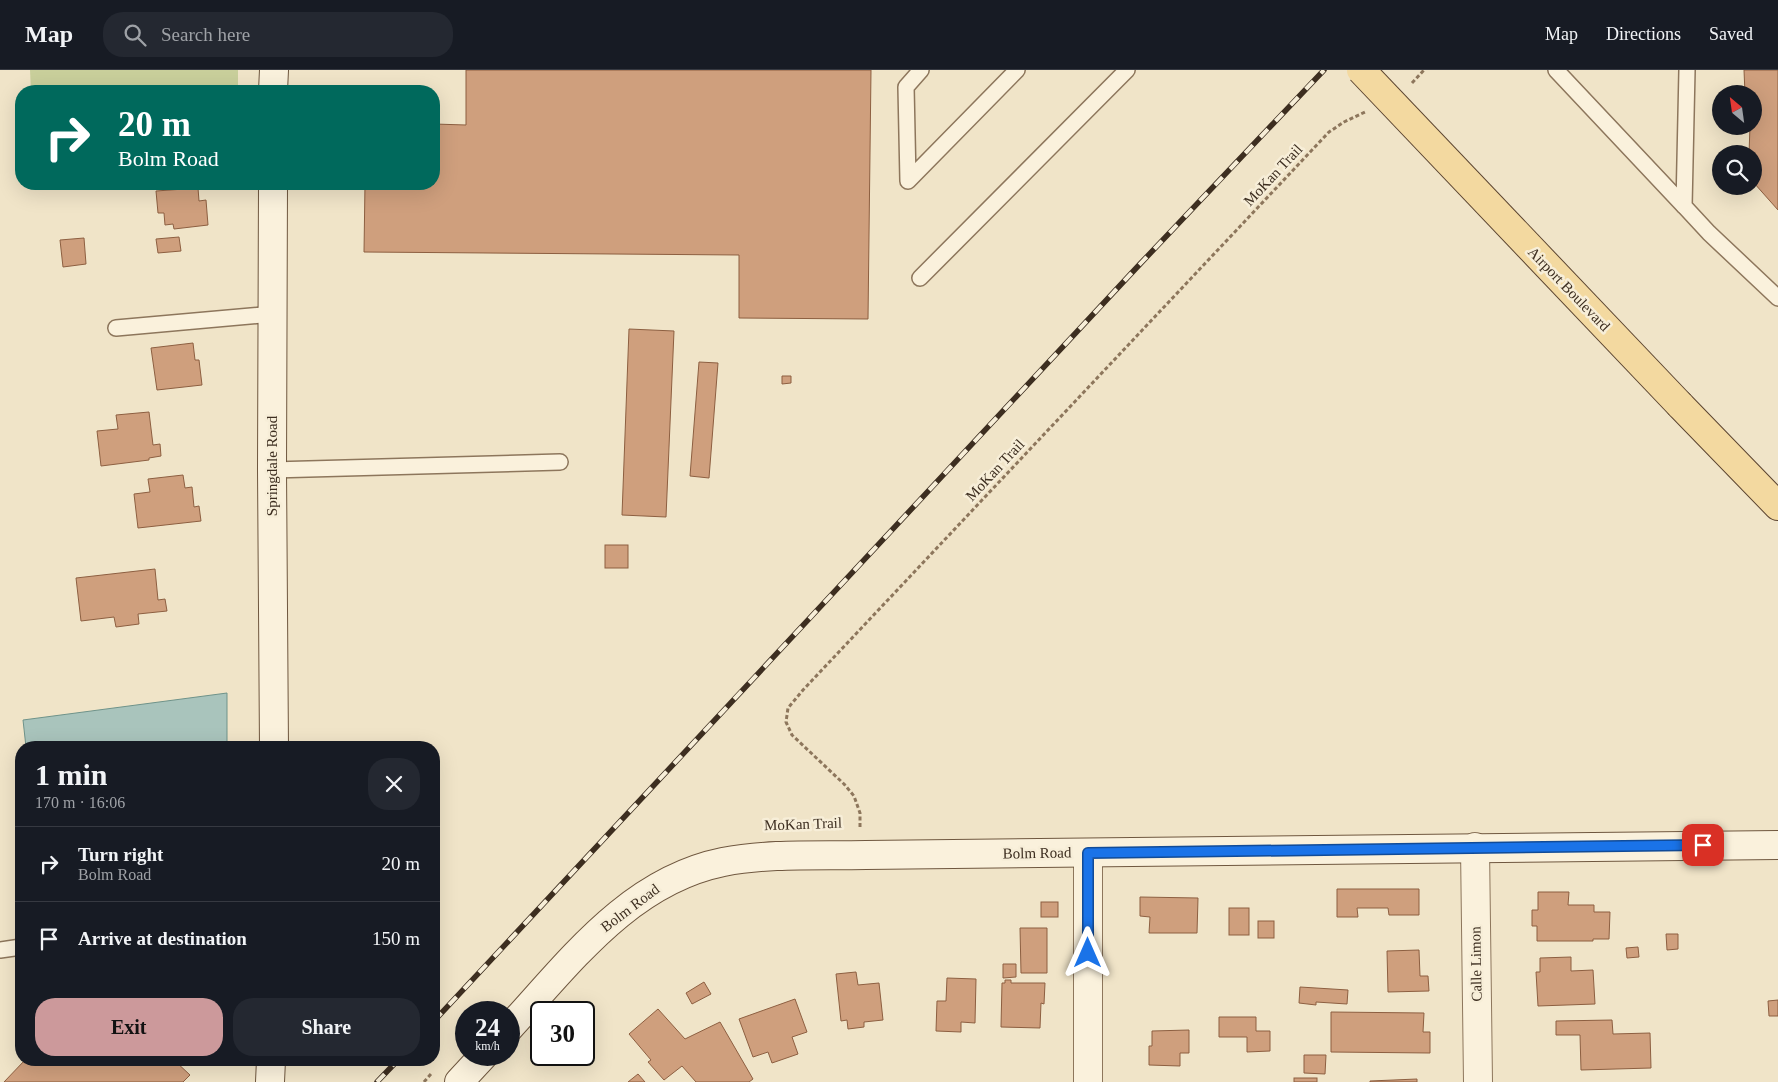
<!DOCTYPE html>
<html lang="en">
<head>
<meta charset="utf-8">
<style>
  body { margin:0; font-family:"Times New Roman",serif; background:#242831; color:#f1f3f6; height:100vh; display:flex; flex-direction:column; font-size:19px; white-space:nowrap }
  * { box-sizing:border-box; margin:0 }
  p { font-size:16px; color:#9ea1a6 }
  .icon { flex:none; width:28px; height:28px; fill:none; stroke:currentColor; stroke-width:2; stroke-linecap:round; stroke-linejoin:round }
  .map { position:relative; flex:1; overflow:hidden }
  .sheet { position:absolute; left:15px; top:671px; width:425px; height:325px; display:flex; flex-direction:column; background:#171b24; border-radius:20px; box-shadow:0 5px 20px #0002 }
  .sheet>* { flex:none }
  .hud { position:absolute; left:15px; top:15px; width:425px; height:105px; border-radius:20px; box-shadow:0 5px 20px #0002; background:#00695c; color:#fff; overflow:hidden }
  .needle { width:32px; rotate:331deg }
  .buttons { position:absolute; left:1712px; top:15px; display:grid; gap:10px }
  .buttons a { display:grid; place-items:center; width:50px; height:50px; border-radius:50%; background:#171b24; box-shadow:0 5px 20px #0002; font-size:25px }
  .speed { position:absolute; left:455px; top:931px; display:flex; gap:10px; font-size:25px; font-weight:700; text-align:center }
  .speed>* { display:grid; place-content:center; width:65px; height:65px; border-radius:50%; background:#171b24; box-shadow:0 5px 20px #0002; line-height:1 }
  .speed small { font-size:12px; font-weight:400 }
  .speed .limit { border:2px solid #111; border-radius:8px; background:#fff; color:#111 }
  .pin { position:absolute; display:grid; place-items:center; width:42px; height:42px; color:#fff; margin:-21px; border-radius:10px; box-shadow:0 2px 8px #0006 }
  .me { position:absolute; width:55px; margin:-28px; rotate:0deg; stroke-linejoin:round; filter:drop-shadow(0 0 4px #0008) }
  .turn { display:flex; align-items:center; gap:18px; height:105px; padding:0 20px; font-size:22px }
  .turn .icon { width:65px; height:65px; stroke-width:2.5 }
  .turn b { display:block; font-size:35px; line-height:42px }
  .round { display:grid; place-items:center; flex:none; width:52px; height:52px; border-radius:20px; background:#242831 }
  .overview { display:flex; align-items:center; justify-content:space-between; height:85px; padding:0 20px }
  h1 { font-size:30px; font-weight:700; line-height:38px }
  .primary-button { display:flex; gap:10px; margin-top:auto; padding:10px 20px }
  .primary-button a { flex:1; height:58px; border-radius:20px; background:#cc999b; color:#111; font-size:20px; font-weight:700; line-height:58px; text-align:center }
  .primary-button a+a { background:#242831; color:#f1f3f6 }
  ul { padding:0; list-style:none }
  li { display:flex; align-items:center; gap:15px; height:75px; padding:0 20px; border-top:1px solid #363941 }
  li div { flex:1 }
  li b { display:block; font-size:19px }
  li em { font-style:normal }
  header { display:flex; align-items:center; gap:30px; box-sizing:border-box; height:70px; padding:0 25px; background:#171b24; border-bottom:1px solid #363941 }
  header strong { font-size:24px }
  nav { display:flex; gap:28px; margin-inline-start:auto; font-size:18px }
  .search { width:350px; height:45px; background:#242831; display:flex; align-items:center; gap:12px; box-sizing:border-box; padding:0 18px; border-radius:20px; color:#9ea1a6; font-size:19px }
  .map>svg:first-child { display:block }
</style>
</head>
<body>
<header>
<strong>Map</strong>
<div class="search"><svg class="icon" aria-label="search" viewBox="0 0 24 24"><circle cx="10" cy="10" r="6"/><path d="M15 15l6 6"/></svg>Search here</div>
<nav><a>Map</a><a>Directions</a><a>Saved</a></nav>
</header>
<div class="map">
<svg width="1778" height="1012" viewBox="0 0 1778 1012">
  <rect width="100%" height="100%" fill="#f0e4c8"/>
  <polygon fill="#c9cf9b" points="30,0 238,0 238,21 31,21"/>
  <polygon fill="#a9c4bc" stroke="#6f938a" points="227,623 227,677 26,677 23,650"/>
  <g fill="#cf9f7d" stroke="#8d5f41">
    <polygon points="466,0 871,0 868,249 739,248 739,185 364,182 365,114 434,114 434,54 466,55"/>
    <polygon points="1744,0 1778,0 1778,140 1754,113 1754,84 1749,84 1750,56 1754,56 1754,24 1745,24"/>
    <polygon points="198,118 199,131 206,130 208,155 174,159 173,154 165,155 164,143 158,143 156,121"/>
    <polygon points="179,167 181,181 158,183 156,169"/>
    <polygon points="84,168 86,194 63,197 60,170"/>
    <polygon points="629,259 674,261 666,447 622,445"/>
    <polygon points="193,273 195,290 199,290 202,315 157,320 151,278"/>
    <polygon points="699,292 718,293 709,408 690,406"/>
    <polygon points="782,306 791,306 791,313 782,314"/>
    <polygon points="149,342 153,375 160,374 161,386 149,388 149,390 101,396 97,361 118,359 116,345"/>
    <polygon points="183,405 185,418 192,417 194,437 199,436 201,451 138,458 134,424 150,422 148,409"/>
    <rect x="605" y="475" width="23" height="23"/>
    <polygon points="155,499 158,530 165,529 167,541 138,544 139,554 116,557 114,547 81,551 76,508"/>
    <polygon points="1337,819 1419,819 1419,845 1389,845 1388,838 1357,838 1358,847 1337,847"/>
    <polygon points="1538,822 1569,822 1568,835 1594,835 1594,842 1610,842 1609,869 1593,869 1593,871 1537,871 1537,856 1532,856 1532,840 1538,840"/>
    <polygon points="1140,827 1198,828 1197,863 1149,863 1150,847 1140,846"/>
    <rect x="1041" y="832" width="17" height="15"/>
    <rect x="1229" y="838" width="20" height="27"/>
    <rect x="1258" y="851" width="16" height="17"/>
    <polygon points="1020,858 1047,858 1047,903 1021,903"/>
    <polygon points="1666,864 1678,864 1678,879 1667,880"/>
    <polygon points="1638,877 1639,887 1627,888 1626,878"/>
    <polygon points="1419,880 1420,906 1428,906 1429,921 1388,922 1387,881"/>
    <polygon points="1571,887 1571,901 1593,900 1595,934 1538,936 1536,902 1540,902 1540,888"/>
    <polygon points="1003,894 1016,894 1016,907 1003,908"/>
    <polygon points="856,902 858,915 879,913 883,950 864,952 864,957 848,959 847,950 841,951 836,904"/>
    <polygon points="947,908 976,909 975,953 961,952 961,962 936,961 937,931 946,931"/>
    <polygon points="1005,910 1011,910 1011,913 1045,913 1044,934 1041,933 1040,958 1001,957 1002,913 1005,913"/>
    <polygon points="704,912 711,924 692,934 686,923"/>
    <polygon points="1300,917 1348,920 1347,934 1316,932 1316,935 1299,933"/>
    <polygon points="795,929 807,962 792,967 798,984 772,993 768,982 753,987 739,949"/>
    <polygon points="1778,930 1778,946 1769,946 1768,931"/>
    <polygon points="658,939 685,969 720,952 753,1009 749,1012 696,1012 682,996 664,1010 648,992 651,990 629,964"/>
    <polygon points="1331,942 1424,943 1423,962 1430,962 1430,983 1331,982"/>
    <polygon points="1219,947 1256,947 1256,961 1270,961 1270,981 1247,982 1247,967 1219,967"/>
    <polygon points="1612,950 1613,964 1650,963 1651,998 1581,1000 1580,965 1556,965 1556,951"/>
    <polygon points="1189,960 1189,983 1180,983 1180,996 1149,995 1149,976 1152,976 1152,961"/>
    <polygon points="1304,985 1326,985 1325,1004 1304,1003"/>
    <polygon points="25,990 174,990 190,1005 183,1012 4,1012"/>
    <polygon points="638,1004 645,1012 628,1012"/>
    <rect x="1294" y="1008" width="23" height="4"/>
    <polygon points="1417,1009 1417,1012 1370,1012 1370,1011"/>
  </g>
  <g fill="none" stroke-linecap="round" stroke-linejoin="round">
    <defs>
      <g id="lane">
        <polyline points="921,0 906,17 908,111 1017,0"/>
        <polyline points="1556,0 1684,136"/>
        <polyline points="1687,0 1684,136 1709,163 1778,228"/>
        <polyline points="920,208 1127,0"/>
        <polyline points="116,258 273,244"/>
        <polyline points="272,400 560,392"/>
        <polyline points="0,880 21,877"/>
      </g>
      <g id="street">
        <polyline points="1475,777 1478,1012"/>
        <polyline points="1088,783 1088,1012"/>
      </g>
      <g id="secondary">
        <polyline points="273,21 274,0"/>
        <polyline points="273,114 272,400 274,678"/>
        <path d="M509,958C570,892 629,811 723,792C770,783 819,786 866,785L1778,775"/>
        <polyline points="270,1012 271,990"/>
        <polyline points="459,1012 484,985"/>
      </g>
      <polyline id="primary" points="1680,335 1778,436"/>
    </defs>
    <use href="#lane" stroke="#8d765c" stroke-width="18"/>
    <use href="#street" stroke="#8d765c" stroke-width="30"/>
    <use href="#secondary" stroke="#6f573f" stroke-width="30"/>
    <use href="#primary" stroke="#5b4430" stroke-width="30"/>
    <g stroke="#8d765c" stroke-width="3" stroke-dasharray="4 2.5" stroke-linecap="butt">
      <polyline points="1412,13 1424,0"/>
      <polyline points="860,757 860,743 854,726 844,714 792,665 786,652 788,638 803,620 1329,62 1344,52 1365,42"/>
      <polyline points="424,1012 431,1004"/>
    </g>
    <use href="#lane" stroke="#faf1dc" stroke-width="15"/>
    <use href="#street" stroke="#faf1dc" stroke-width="28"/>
    <use href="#secondary" stroke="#faf1dc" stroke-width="28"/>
    <use href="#primary" stroke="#f3d9a0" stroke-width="28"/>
    <defs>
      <g id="rail">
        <polyline points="434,951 1140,194 1324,0"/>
        <polyline points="377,1012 398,990"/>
      </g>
    </defs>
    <use href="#rail" stroke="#3d2e20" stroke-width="5.5"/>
    <use href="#rail" stroke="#f7eed8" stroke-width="4" stroke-dasharray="11" stroke-linecap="butt"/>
    <defs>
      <polyline id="primary-bridge" points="1361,0 1680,335"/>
    </defs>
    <use href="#primary-bridge" stroke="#5b4430" stroke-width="30" stroke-linecap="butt"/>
    <use href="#primary-bridge" stroke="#f3d9a0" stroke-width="28"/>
  </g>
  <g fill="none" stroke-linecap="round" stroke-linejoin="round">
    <defs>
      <polyline id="route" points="1088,883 1088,783 1703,775"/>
    </defs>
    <use href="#route" stroke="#114b97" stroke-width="12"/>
    <use href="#route" stroke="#1a73e8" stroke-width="9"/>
  </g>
  <g text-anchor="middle" stroke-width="5" stroke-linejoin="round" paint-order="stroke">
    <g font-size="15" fill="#3d2e20" stroke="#f7eed8">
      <text transform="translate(1273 105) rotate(-47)" y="5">MoKan Trail</text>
      <text transform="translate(1569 219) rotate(46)" y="5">Airport Boulevard</text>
      <text transform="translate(272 396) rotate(-90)" y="5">Springdale Road</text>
      <text transform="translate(995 400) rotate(-47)" y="5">MoKan Trail</text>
      <text transform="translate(803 754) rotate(-2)" y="5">MoKan Trail</text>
      <text transform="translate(1037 783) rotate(-1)" y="5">Bolm Road</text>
      <text transform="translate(630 838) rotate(-37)" y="5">Bolm Road</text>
      <text transform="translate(1476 894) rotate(-91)" y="5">Calle Limon</text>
    </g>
  </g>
</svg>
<div class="buttons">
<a><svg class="needle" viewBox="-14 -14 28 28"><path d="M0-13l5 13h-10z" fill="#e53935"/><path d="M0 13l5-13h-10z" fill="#9ea1a6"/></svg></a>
<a><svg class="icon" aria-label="search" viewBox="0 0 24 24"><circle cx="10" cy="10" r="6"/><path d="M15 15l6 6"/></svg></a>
</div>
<div class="speed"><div>24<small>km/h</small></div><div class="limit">30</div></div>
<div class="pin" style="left:1703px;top:775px;background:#d93025"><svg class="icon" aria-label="arrive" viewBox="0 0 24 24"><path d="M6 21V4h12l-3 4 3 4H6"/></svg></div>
<svg class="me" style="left:1088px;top:883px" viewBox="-20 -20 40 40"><path d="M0-17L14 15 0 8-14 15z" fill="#1a73e8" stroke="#fff" stroke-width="4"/></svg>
<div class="hud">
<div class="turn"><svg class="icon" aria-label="right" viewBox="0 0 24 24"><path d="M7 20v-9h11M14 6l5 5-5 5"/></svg><div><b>20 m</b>Bolm Road</div></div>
</div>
<section class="sheet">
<div class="overview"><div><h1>1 min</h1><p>170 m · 16:06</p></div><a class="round"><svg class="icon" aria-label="close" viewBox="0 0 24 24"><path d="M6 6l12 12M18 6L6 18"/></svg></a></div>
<ul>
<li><svg class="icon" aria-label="right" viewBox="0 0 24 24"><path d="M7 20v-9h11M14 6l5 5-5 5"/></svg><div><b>Turn right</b><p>Bolm Road</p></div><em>20 m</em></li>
<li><svg class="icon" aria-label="arrive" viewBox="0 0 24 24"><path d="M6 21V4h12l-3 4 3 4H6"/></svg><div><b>Arrive at destination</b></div><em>150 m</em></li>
</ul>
<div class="primary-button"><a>Exit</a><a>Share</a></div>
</section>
</div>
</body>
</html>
